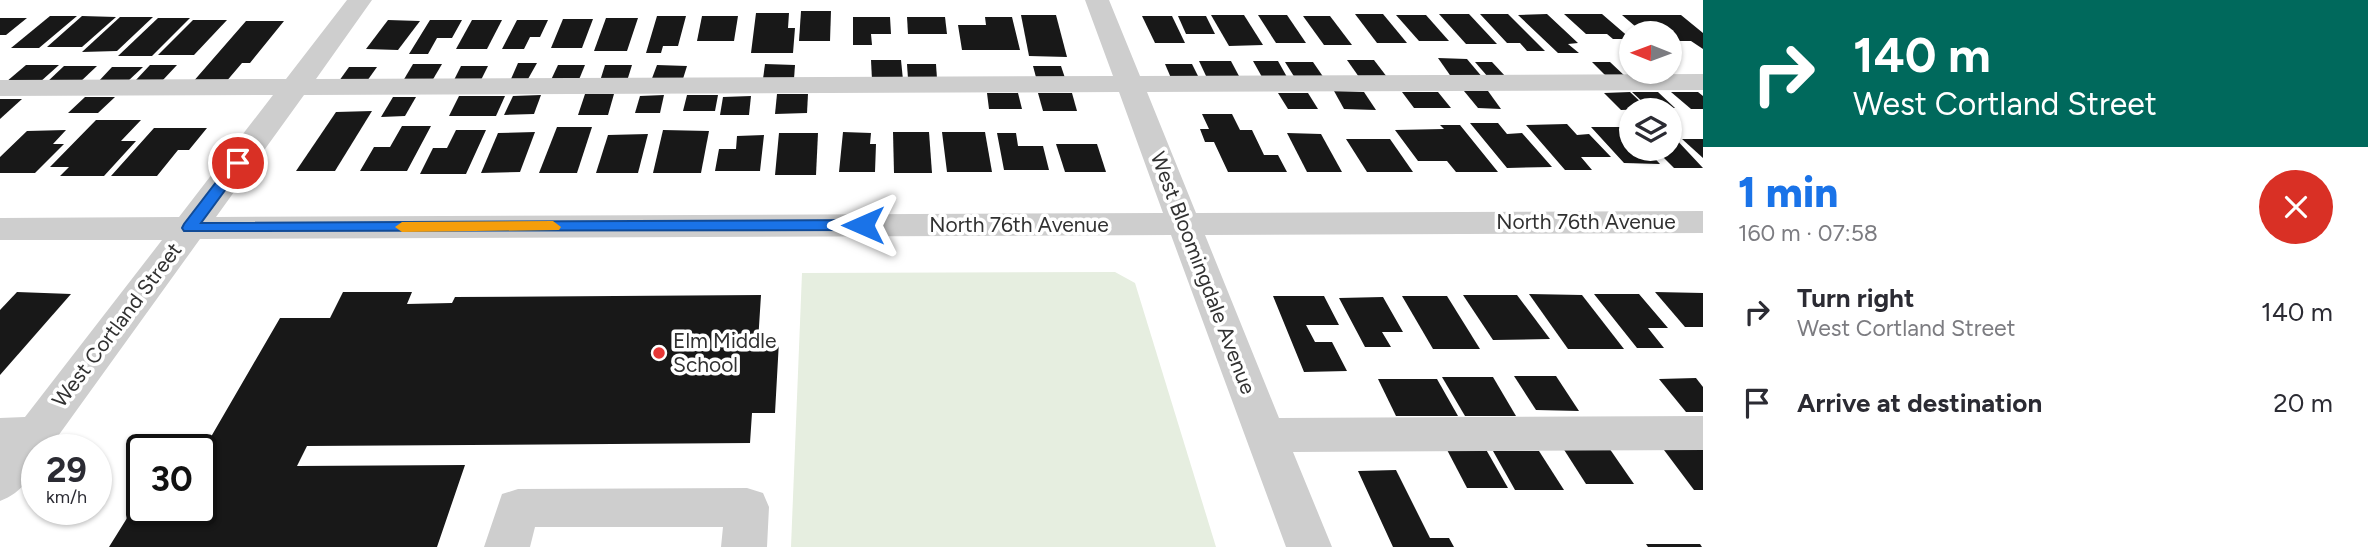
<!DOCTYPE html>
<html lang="en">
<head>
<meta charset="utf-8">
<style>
  body { margin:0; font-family:Figtree,sans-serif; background:#f7f7f7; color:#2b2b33; height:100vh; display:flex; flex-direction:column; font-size:26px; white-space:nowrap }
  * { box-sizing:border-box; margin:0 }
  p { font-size:23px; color:#7c7c81 }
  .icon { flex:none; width:38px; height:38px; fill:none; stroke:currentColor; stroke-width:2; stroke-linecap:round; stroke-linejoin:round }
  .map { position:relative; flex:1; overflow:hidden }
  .details { display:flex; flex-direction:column; background:#fff; width:665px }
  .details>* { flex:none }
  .top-card { background:#00695c; color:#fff; overflow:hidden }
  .needle { width:46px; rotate:271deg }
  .buttons { position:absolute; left:1619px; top:21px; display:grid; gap:14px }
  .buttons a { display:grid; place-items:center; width:63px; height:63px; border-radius:50%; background:#fff; box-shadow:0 2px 5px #0004; font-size:35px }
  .speed { position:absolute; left:21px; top:434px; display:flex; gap:14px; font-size:35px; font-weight:700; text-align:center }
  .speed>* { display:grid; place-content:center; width:91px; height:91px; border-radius:50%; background:#fff; box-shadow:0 2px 5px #0004; line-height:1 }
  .speed small { font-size:18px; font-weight:400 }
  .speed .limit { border:4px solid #111; border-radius:10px; background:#fff; color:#111 }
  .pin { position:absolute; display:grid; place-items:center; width:60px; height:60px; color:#fff; margin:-30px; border:4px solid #fff; border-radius:50%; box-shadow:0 2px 7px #0007 }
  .me { position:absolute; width:77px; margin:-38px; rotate:270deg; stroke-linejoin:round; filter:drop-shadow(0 0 5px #0008) }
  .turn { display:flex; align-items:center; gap:24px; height:147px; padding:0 35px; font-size:32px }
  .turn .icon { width:91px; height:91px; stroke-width:2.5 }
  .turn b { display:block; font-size:49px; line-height:60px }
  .round { display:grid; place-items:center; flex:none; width:74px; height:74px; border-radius:37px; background:#f7f7f7 }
  .summary { display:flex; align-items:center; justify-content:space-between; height:119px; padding:0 35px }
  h1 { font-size:42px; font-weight:800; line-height:52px; color:#1a73e8 }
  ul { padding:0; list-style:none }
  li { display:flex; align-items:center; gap:21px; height:91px; padding:0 35px }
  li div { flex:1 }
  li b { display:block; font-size:26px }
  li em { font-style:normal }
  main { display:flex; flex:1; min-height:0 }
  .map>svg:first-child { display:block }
</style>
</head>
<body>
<main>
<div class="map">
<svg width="1703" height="547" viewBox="0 0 1703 547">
  <rect width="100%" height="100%" fill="#fff"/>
  <polygon fill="#e6eee0" points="1115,272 1135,283 1216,547 791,547 802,273"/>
  <g fill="#181818">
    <polygon points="801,11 831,11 830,41 799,41"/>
    <polygon points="756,13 789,13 788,28 795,28 793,53 751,53"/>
    <polygon points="1355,14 1383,14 1407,43 1377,43"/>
    <polygon points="1439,14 1469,14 1497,44 1466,44"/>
    <polygon points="1480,14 1508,14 1545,51 1527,51 1520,43 1507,43"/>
    <polygon points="1547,14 1578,43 1568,44 1579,53 1558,53 1518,15"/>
    <polygon points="1564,14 1602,14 1631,39 1613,39 1607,34 1586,34"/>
    <polygon points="1021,15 1056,15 1067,57 1029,56"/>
    <polygon points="1211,15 1244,15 1263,45 1229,46"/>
    <polygon points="1258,15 1287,15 1306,43 1276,43"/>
    <polygon points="1396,15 1426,15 1449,41 1419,41"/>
    <polygon points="1622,15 1681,15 1703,33 1703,49 1691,41 1676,41 1670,33 1643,33"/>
    <polygon points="50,16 77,16 39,48 11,48"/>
    <polygon points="82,16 116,17 82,47 47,47"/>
    <polygon points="657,16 686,16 678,46 663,46 661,53 646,53"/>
    <polygon points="702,16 738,16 734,41 697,41"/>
    <polygon points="1142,16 1172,16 1185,43 1155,43"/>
    <polygon points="1178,16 1206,16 1215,34 1186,34"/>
    <polygon points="1303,16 1330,16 1352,45 1324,45"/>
    <polygon points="120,17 153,17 117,51 82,52"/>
    <polygon points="853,17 890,17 891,34 871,34 872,45 853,45"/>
    <polygon points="907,17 945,17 947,34 908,34"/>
    <polygon points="985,17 1012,17 1020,50 962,50 958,25 986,25"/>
    <polygon points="0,18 27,18 6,35 0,35"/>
    <polygon points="158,18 190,18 152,56 118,56"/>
    <polygon points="606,18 638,18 627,51 594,51"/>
    <polygon points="563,19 593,19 582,48 551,48"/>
    <polygon points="193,20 227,20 194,55 158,55"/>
    <polygon points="388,20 420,21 398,50 366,49"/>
    <polygon points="430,20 462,20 452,38 437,38 428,54 409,54"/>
    <polygon points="472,20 502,20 487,49 456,49"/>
    <polygon points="517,20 548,20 540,37 530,37 524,49 502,49"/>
    <polygon points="246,21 284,21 250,63 242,63 225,83 192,83"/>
    <polygon points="1438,58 1467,59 1483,78 1452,78"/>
    <polygon points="871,60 901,60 903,80 872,80"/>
    <polygon points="1347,60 1374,60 1387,77 1359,77"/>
    <polygon points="1199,61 1231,61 1240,78 1207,78"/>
    <polygon points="1253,61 1278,61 1287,77 1262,77"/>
    <polygon points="1285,62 1313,62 1324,78 1295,78"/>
    <polygon points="1475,62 1492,62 1506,77 1488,77"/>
    <polygon points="1592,62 1610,62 1627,78 1608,78"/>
    <polygon points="518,63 537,63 528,79 511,79"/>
    <polygon points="413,64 442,64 432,81 403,81"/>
    <polygon points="765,64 795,65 794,79 763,79"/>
    <polygon points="907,64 936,64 937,79 908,79"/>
    <polygon points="1165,64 1192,64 1199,78 1171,78"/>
    <polygon points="26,65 59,65 40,82 6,82"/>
    <polygon points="150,65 177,65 162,81 135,81"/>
    <polygon points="558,65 585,65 578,82 550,82"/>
    <polygon points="605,65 632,65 627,81 600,81"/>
    <polygon points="657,65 687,66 682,82 651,81"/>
    <polygon points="64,66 97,66 79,83 46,83"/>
    <polygon points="461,66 488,66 480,82 453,82"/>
    <polygon points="1033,66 1061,66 1066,81 1037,81"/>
    <polygon points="112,67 143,67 127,82 97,83"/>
    <polygon points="349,67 377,67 367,81 339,81"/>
    <polygon points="1334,91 1364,92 1376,110 1344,109"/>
    <polygon points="1464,91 1488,91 1501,109 1478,108"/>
    <polygon points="1402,92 1438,92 1451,108 1414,108"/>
    <polygon points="1630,92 1648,109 1621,110 1604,93"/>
    <polygon points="1632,92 1658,92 1675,108 1649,108"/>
    <polygon points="1671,92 1698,92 1703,96 1703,109 1691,109"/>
    <polygon points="987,93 1018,93 1022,109 989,109"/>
    <polygon points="1038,93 1072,93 1077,111 1043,111"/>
    <polygon points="1278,93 1308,93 1318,109 1288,109"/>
    <polygon points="585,94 614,94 608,115 578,115"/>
    <polygon points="777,94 808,94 807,113 775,114"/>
    <polygon points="541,95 534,114 504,115 513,96"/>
    <polygon points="664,95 660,113 635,113 640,96"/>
    <polygon points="687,95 718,95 715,111 683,111"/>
    <polygon points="459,96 505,96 496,116 449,116"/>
    <polygon points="751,96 749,115 720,115 723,97"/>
    <polygon points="85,97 115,97 98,113 68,113"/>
    <polygon points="393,97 416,97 405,116 381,117"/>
    <polygon points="0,99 22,99 0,119"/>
    <polygon points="372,111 335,171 296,171 336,112"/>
    <polygon points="1202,114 1232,114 1240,130 1252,130 1264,155 1278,155 1287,172 1228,172 1214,142 1205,142 1200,129 1209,129"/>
    <polygon points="96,120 141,120 121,141 136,141 104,176 60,176 69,167 50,167"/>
    <polygon points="1470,123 1498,123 1507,134 1522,133 1552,167 1507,168"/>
    <polygon points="1567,124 1577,135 1589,134 1611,157 1581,157 1592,170 1565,170 1526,125"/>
    <polygon points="1440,125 1460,125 1498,172 1456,172 1447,161 1418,161 1395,130 1444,129"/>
    <polygon points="402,126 431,126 407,171 360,171 374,147 390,147"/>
    <polygon points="557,127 592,127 577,173 539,173"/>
    <polygon points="1591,127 1626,127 1631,133 1631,149 1646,149 1660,164 1624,163"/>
    <polygon points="154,128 207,128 189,150 178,150 157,176 111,176"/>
    <polygon points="66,130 53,144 64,144 35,173 0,173 0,157 27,131"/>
    <polygon points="456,130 486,130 466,174 420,174 433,148 447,148"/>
    <polygon points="663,130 709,131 701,173 653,173"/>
    <polygon points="535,132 520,172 481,173 498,133"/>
    <polygon points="843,132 871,133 870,144 876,144 875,172 839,172"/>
    <polygon points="893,132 929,132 932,173 894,173"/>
    <polygon points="942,132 985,132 992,172 947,172"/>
    <polygon points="779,133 818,133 816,175 775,175"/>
    <polygon points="997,133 1016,133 1018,146 1043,146 1049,170 1004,170"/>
    <polygon points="1287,133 1321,134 1342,172 1307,172"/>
    <polygon points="648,134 638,173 596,173 608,135"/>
    <polygon points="764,135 760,171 715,171 719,149 736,149 737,136"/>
    <polygon points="1670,136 1673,136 1703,168 1674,168 1655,149 1670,149"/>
    <polygon points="1346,139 1390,139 1413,172 1367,172"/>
    <polygon points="1682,139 1703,139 1703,158"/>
    <polygon points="1056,144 1097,144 1106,172 1065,172"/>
    <polygon points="17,292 71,294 0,375 0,310"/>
    <polygon points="343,292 412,292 407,304 452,303 455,297 761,295 758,342 779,341 775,413 752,413 750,443 307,446 297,466 465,465 437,547 109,547 142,494 142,509 201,509 201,454 280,318 330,318"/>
    <polygon points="1655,292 1703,293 1703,327 1685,327"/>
    <polygon points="1529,294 1582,295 1624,349 1568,349"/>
    <polygon points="1594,294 1639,294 1668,328 1648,328 1664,348 1637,348"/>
    <polygon points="1463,295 1517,295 1550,339 1493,340"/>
    <polygon points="1273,296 1324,296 1339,325 1306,325 1315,342 1332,342 1347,371 1304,372"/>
    <polygon points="1402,296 1447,296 1480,349 1433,349"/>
    <polygon points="1383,297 1403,332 1382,332 1391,347 1365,347 1339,298"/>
    <polygon points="1514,376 1556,376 1579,411 1536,410"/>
    <polygon points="1442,377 1493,377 1516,416 1465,416"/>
    <polygon points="1696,378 1703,387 1703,412 1686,412 1659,379"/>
    <polygon points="1378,379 1437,379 1458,416 1396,416"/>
    <polygon points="1561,445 1607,445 1634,484 1586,484"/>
    <polygon points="1445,446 1484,446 1508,488 1467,488"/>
    <polygon points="1661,446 1703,446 1703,490 1694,490"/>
    <polygon points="1493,451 1539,451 1564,490 1515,490"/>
    <polygon points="1396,470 1430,538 1449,538 1454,547 1393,547 1358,471"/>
    <polygon points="1646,544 1700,544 1702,547 1648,547"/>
  </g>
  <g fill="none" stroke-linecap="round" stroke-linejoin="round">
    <g fill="#cecece" fill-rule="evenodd">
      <path d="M347,0H372L316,79L1113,76L1085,0H1109L1140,76L1703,74V90L1147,92L1196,213L1703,211V233L1205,235L1279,418L1703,416V450L1293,452L1332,547H1286L1171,235L200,239L48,450H37C37,473 22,493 0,501V418L25,417L162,240H0V218L179,217L273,95L0,96V80L286,79ZM1119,92L1163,213L216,217L304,95Z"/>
      <polygon points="747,488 763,493 769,507 767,547 721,547 723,527 535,527 530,547 484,547 502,494 518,489"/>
    </g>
  </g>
  <polygon fill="#1a73e8" stroke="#114b97" stroke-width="2" points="238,158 245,163 201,223 863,220 871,225 863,230 184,231 182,228 184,224 233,160"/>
  <polygon fill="#f59e0b" points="553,221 561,227 559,230 402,232 395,227 402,222"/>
  <circle fill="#e63736" stroke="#fff" stroke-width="2.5" cx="659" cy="353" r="7"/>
  <g text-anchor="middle" stroke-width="7" stroke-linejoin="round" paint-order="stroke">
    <g font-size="21" fill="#313131" stroke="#fff">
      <text x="1586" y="229">North 76th Avenue</text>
      <text x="1019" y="232">North 76th Avenue</text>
      <text transform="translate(1203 273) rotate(69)" y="7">West Bloomingdale Avenue</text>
      <text transform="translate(117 325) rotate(-53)" y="7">West Cortland Street</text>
    </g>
    <g font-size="21" fill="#313131" stroke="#fff" text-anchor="start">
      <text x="673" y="348">Elm Middle<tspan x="673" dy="24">School</tspan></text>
    </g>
  </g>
</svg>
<div class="buttons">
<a><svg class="needle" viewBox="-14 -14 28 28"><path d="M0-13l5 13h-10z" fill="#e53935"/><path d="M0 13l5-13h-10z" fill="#7c7c81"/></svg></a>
<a><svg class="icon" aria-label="layers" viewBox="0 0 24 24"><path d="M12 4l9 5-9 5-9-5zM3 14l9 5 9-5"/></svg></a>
</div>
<div class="speed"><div>29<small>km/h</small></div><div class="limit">30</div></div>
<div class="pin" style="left:238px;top:163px;background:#d93025"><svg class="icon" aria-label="arrive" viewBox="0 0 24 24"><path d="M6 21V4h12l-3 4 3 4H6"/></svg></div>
<svg class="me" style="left:863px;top:225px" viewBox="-20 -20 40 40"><path d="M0-17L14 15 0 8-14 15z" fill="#1a73e8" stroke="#fff" stroke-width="4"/></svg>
</div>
<section class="details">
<div class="top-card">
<div class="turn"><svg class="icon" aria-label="right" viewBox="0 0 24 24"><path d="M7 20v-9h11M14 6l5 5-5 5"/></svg><div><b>140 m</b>West Cortland Street</div></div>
</div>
<div class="summary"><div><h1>1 min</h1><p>160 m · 07:58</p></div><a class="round" style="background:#d93025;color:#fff"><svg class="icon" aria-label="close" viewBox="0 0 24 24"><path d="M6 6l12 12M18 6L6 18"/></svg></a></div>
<ul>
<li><svg class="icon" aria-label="right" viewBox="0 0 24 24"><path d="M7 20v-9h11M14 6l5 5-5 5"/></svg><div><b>Turn right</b><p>West Cortland Street</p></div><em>140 m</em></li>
<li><svg class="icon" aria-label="arrive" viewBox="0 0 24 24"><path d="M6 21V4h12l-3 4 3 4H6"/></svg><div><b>Arrive at destination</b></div><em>20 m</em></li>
</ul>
</section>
</main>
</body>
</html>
